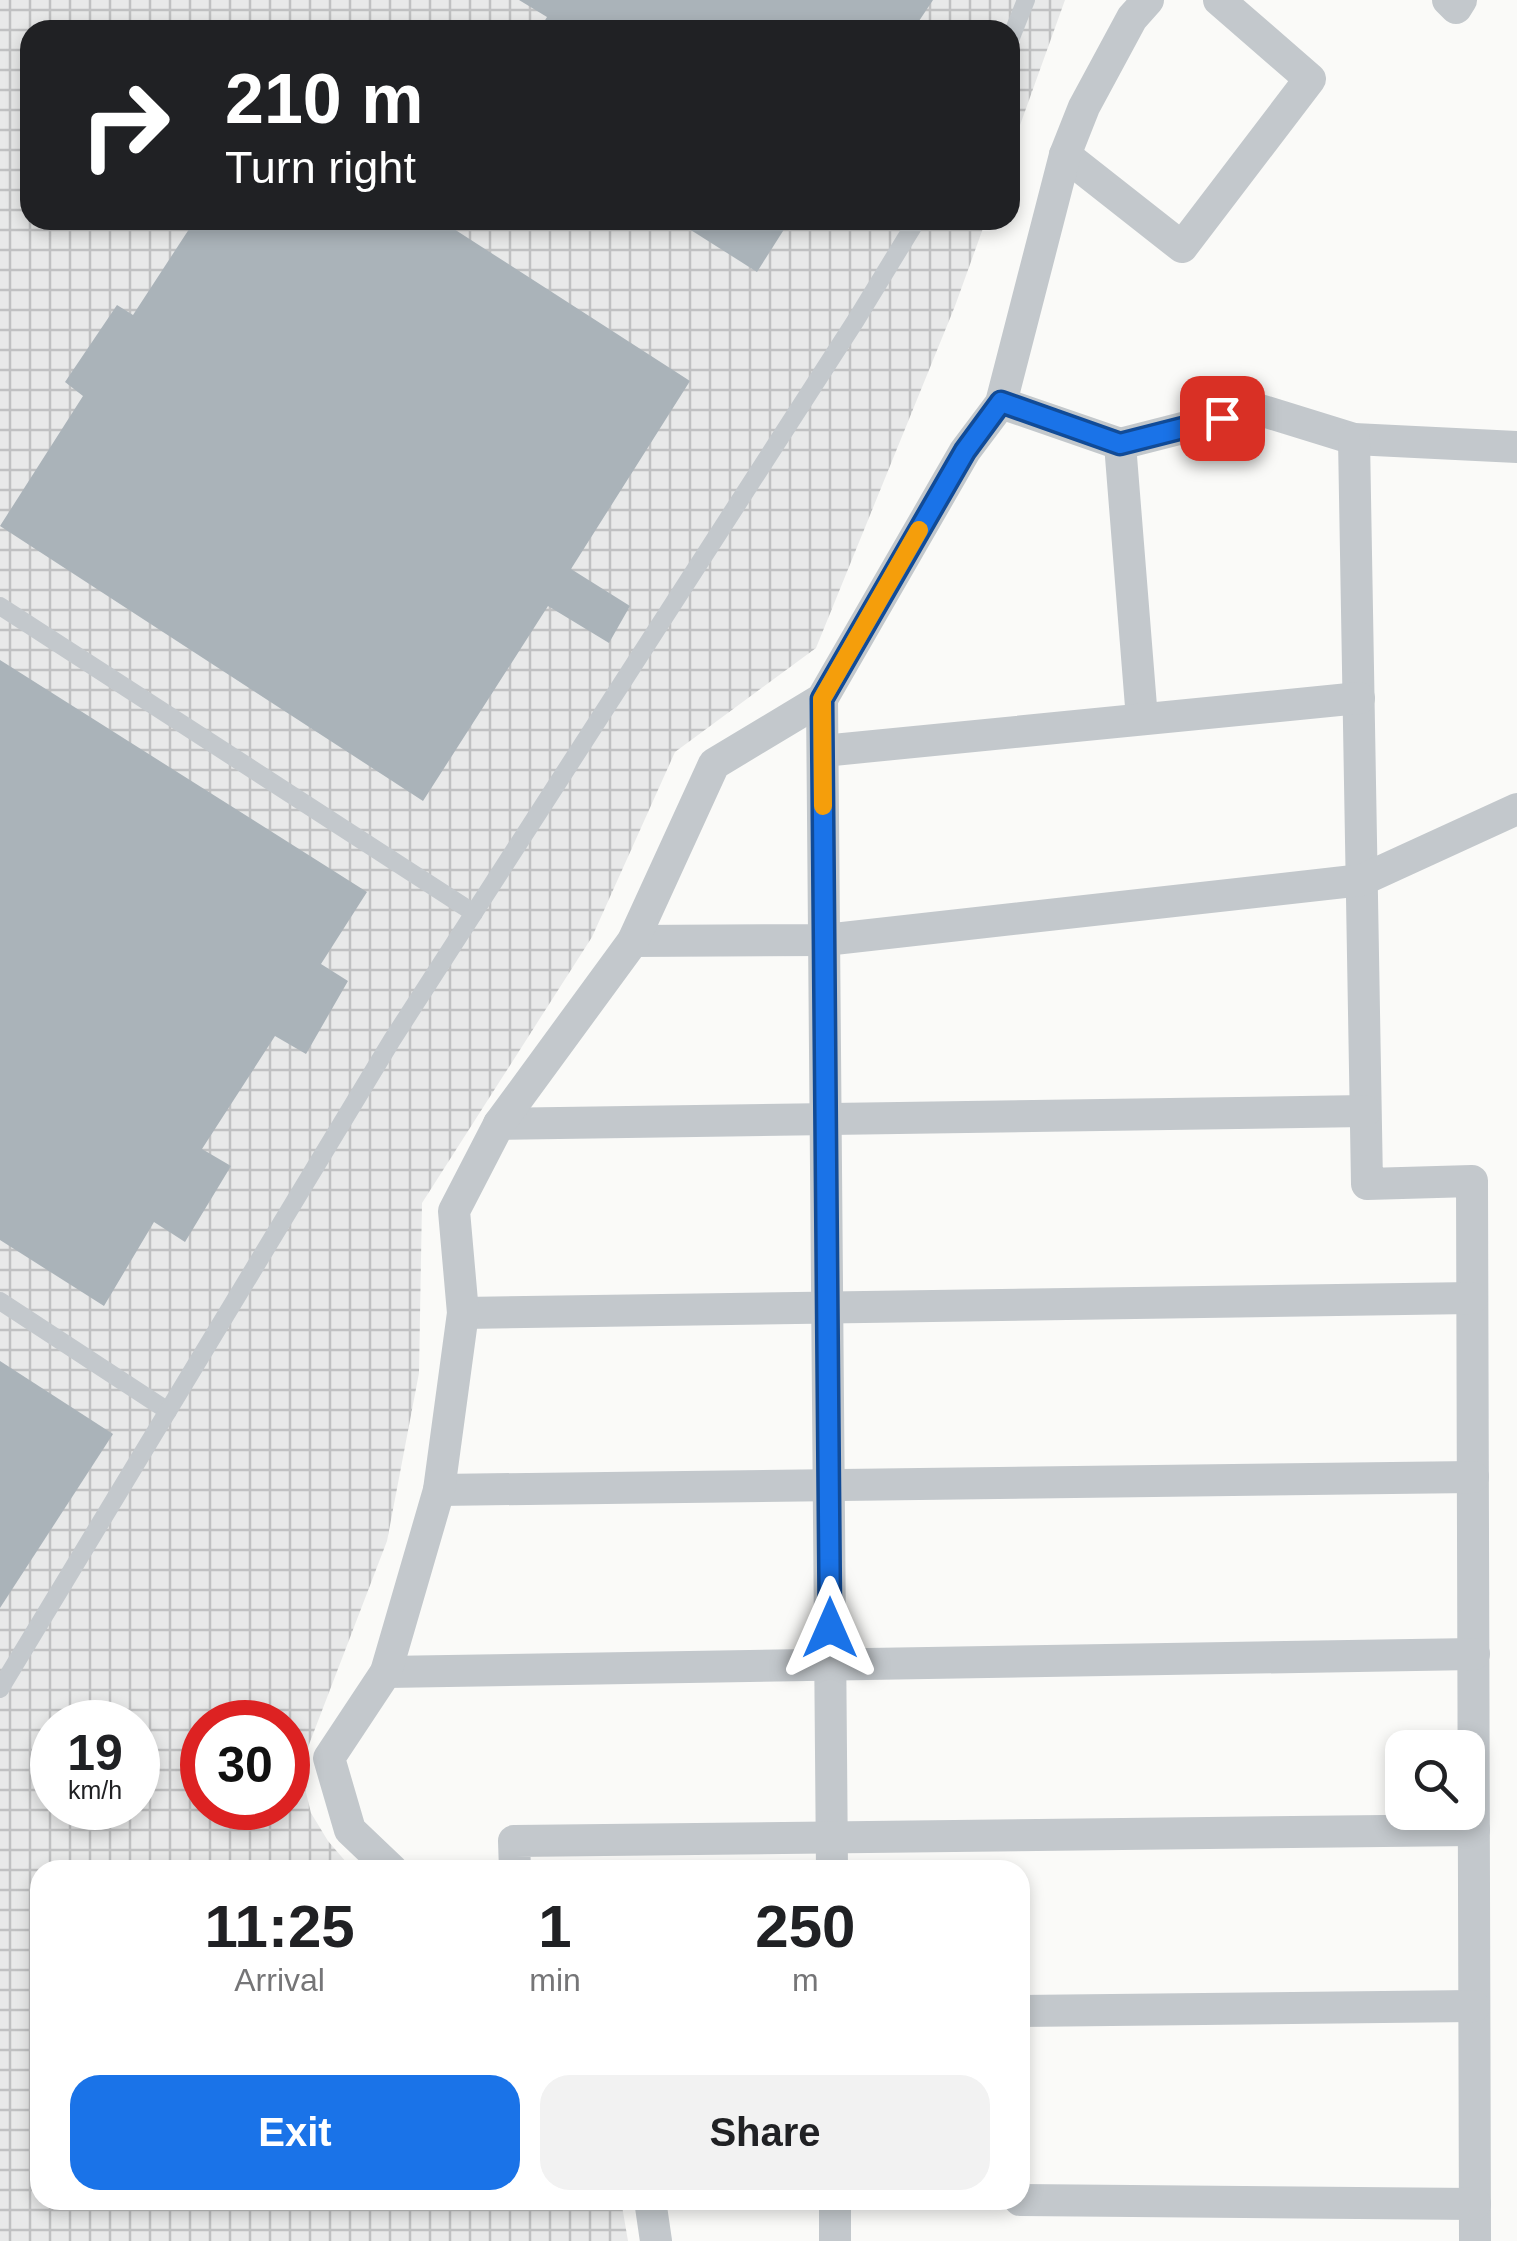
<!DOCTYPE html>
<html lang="en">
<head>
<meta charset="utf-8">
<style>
  body { margin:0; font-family:Helvetica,sans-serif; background:#f2f2f2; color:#202124; height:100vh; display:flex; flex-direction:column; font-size:38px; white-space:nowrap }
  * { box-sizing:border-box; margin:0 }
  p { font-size:32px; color:#757577 }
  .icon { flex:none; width:55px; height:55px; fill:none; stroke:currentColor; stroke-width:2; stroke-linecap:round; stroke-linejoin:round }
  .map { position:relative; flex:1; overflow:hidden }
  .drawer { position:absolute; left:30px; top:1860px; width:1000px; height:350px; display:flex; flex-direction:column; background:#fff; border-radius:30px; box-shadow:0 5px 15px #0003 }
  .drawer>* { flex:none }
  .banner { position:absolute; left:20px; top:20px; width:1000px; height:210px; border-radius:30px; box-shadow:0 5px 15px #0003; background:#202124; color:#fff; overflow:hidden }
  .buttons { position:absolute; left:1385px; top:1730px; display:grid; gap:20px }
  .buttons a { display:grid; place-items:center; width:100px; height:100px; border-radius:20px; background:#fff; box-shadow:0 5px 15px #0003; font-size:50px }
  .speed { position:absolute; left:30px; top:1700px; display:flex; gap:20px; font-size:50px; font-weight:700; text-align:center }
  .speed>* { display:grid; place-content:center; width:130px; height:130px; border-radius:50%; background:#fff; box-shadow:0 5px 15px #0003; line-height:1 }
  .speed small { font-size:25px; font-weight:400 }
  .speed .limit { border:15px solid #d22; background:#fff; color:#111 }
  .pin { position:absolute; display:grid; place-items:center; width:85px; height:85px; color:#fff; margin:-42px; border-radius:20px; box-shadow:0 5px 15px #0006 }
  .me { position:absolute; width:110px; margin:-55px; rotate:0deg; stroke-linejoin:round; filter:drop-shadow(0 0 8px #0008) }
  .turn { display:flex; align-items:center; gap:35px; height:210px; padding:0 40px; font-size:45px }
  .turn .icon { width:130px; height:130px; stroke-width:2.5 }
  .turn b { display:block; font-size:70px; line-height:85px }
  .eta { display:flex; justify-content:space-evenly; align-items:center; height:170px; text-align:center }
  .eta b { font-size:60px; font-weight:800; line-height:70px }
  .action { display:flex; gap:20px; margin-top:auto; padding:20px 40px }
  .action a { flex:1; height:115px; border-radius:30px; background:#1a73e8; color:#fff; font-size:40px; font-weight:800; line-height:115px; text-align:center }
  .action a+a { background:#f2f2f2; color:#202124 }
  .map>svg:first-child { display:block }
</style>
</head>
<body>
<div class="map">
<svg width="1517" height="2241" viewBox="0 0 1517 2241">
  <defs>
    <pattern id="industrial-grid" width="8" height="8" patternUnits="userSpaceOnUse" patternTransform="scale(2.5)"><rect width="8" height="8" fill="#e8e9e9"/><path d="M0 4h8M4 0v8" fill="none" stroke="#c0c1c2"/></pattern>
  </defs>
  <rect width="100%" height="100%" fill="#fafaf8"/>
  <path fill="url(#industrial-grid)" fill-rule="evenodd" d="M0,0H1065L1010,153V30H30V220H986L955,306L816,648L675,752L592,937L422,1203L419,1373L387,1541L300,1768L311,1813L328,1841L353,1870H40V2200H621L628,2241H0ZM52,1722H138V1808H52ZM202,1722H288V1808H202Z"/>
  <g fill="#aab3b9">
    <polygon points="519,0 933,0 913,30 539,30 547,17"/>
    <polygon points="195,220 440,220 690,381 571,569 630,606 609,643 548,606 423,801 0,526 83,396 65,382 117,305 133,315"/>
    <polygon points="675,220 790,220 757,272"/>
    <polygon points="0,660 367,892 321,964 348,981 306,1054 275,1036 202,1149 231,1166 185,1242 154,1222 104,1306 0,1240"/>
    <polygon points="0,1361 113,1434 0,1608"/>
  </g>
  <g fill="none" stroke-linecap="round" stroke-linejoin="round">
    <g stroke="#c3c8cc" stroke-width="18">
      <polyline points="1010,40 1026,0"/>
      <polyline points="0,606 474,913"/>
      <polyline points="0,1301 168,1411"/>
      <polyline points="0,1689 392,1040 856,320 917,220"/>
    </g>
    <g stroke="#c3c8cc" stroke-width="32">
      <polyline points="1448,0 1456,8 1461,0"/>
      <polyline points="1065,155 1182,247 1310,79 1219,0"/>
      <polyline points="1001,403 1120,444 1257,409 1354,439 1517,447"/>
      <polyline points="1354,439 1367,1184 1472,1181 1475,2241"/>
      <polyline points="1120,444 1142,719"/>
      <polyline points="822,699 832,1870"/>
      <polyline points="823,751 1359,698"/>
      <polyline points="633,941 825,940 1362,880 1517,809"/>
      <polyline points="499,1124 1365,1111"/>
      <polyline points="463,1313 1472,1298"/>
      <polyline points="439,1490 1473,1477"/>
      <polyline points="386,1672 1474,1654"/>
      <polyline points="392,1870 350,1830 329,1758 386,1672 439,1490 463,1313 454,1211 499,1124 633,941 714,764 822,699 965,451 1001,403 1065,155 1084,107 1132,18 1148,0"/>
      <polyline points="515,1870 514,1841 1474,1830"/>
      <polyline points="1020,2011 1474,2006"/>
      <polyline points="650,2200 656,2241"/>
      <polyline points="835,2200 835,2241"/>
      <polyline points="1020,2200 1475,2204"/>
    </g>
  </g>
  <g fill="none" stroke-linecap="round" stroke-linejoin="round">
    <defs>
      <polyline id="route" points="830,1628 822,699 965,451 1001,402 1120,444 1222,418"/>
    </defs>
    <use href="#route" stroke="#114b97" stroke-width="25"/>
    <use href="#route" stroke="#1a73e8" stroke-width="18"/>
    <polyline stroke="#f59e0b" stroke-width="18" points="823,806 822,699 919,530"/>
  </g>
</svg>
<div class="buttons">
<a><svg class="icon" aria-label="search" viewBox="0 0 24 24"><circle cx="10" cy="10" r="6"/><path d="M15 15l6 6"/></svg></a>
</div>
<div class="speed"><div>19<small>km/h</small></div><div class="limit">30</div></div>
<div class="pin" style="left:1222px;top:418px;background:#d93025"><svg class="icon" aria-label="arrive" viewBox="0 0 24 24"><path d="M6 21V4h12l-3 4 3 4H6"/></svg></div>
<svg class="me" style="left:830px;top:1628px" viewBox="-20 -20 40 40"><path d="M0-17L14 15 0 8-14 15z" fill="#1a73e8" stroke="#fff" stroke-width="4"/></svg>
<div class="banner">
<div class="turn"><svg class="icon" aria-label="right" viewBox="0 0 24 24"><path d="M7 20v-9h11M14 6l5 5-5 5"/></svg><div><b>210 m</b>Turn right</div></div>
</div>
<section class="drawer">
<div class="eta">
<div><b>11:25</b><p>Arrival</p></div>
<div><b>1</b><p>min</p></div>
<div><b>250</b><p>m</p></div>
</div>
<div class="action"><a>Exit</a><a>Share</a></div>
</section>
</div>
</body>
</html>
